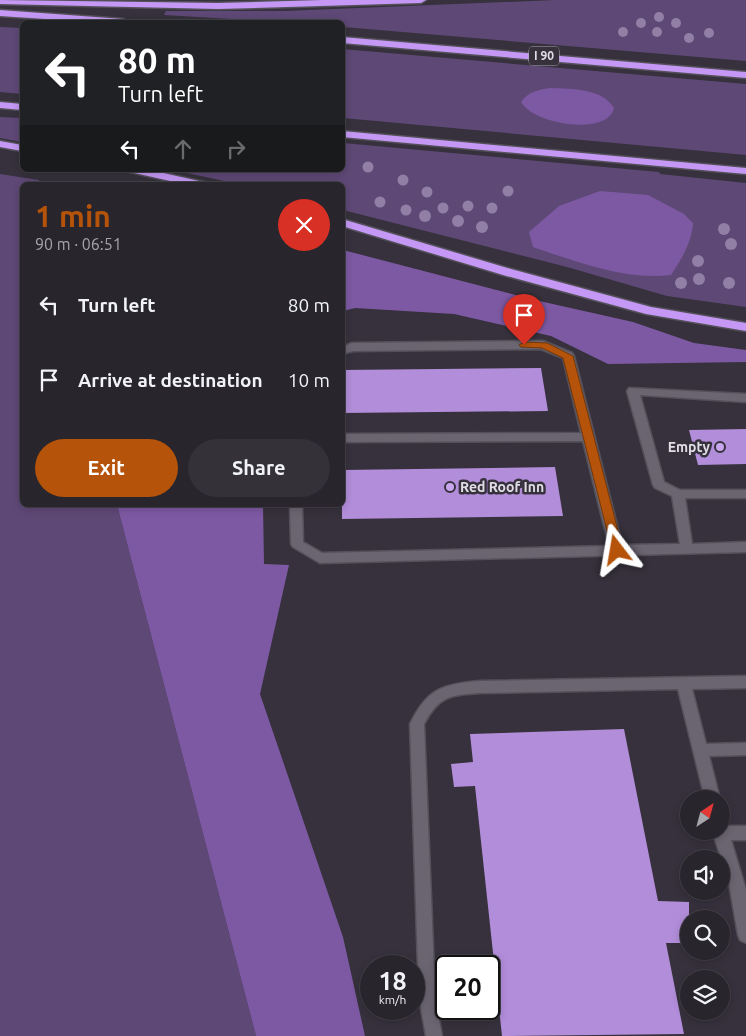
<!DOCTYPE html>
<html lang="en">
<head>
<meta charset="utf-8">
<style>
  body { margin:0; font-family:Ubuntu,sans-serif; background:#343139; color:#f1f3f6; height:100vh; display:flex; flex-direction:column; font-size:19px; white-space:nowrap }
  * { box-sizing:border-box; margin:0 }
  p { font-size:16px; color:#a5a5aa }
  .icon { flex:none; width:28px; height:28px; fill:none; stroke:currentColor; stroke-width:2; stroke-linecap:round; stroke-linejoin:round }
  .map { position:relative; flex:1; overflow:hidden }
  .details { position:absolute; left:20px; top:182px; width:325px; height:325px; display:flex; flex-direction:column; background:#28252d; border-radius:8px; box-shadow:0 2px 8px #0003,0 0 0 1px #444249 }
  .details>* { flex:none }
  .banner { position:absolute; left:20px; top:20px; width:325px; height:152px; border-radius:8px; box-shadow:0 2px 8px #0003,0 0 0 1px #444249; background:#202124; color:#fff; overflow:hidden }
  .needle { width:32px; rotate:36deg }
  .tools { position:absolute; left:680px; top:790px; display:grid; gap:10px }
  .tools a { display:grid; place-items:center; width:50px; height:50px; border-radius:50%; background:#28252d; box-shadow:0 2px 8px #0003,0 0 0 1px #444249; font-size:25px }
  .speed { position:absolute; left:360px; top:955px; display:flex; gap:10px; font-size:25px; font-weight:700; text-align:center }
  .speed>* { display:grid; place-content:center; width:65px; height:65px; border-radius:50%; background:#28252d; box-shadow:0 2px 8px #0003,0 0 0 1px #444249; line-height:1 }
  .speed small { font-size:12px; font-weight:400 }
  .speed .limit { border:2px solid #111; border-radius:8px; background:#fff; color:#111 }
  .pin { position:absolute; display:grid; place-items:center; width:42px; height:42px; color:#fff; margin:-51px -21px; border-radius:50% 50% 50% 0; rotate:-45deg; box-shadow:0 0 5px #0007 }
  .pin .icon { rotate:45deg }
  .me { position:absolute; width:55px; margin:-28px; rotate:346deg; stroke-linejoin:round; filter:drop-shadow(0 0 4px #0008) }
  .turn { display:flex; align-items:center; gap:18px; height:105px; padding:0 15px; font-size:22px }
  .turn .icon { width:65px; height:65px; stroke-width:2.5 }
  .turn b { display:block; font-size:35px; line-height:42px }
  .lanes { display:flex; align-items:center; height:48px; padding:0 15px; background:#0003; justify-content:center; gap:25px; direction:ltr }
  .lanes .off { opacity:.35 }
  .round { display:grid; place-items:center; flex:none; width:52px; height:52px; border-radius:26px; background:#343139 }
  .head { display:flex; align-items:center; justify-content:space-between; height:85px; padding:0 15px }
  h1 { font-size:30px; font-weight:700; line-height:38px; color:#b45309 }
  .primary-button { display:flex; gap:10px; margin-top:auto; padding:10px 15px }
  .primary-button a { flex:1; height:58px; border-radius:30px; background:#b45309; color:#fff; font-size:20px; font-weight:700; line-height:58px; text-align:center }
  .primary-button a+a { background:#343139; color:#f1f3f6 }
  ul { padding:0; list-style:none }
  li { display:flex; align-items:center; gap:15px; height:75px; padding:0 15px }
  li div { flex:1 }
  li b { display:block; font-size:19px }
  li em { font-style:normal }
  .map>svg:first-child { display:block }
</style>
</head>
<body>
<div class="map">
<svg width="746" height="1036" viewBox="0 0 746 1036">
  <rect width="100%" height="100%" fill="#36313c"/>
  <g fill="#5e4876">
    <polygon points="555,0 746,0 746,61 343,27 342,22 279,22 164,15 166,11 285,11"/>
    <polygon points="0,27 22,28 22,94 0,92"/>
    <polygon points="342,49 746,84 746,155 343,118"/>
    <polygon points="0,117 22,118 22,142 0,138"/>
    <polygon points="343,143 659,172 660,174 746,183 746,307 667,296 567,267 343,210 342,185 243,185 173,170 342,170"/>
    <polygon points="0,174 39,180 40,185 22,185 22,505 117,505 256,1036 0,1036"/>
  </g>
  <g fill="#7d59a3">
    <path d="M550,88C572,89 602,88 614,108C608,136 534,125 521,102C529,91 538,90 550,88Z"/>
    <path d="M600,191L648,195L684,214L693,223C692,242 681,260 671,275C627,281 574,261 533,247L529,232L559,206Z"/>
    <polygon points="343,250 535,300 633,322 694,343 746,350 746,362 608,364 551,336 454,314 355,308 343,311"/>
    <polygon points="117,505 263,505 264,564 289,565 260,694 343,937 365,1036 256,1036"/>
  </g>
  <g fill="#b28dda">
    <polygon points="541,368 548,411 342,413 342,370"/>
    <polygon points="746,429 746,464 698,465 689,430"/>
    <polygon points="555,467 563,516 342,519 342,470"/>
    <polygon points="624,729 658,901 689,902 689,943 666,943 684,1034 502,1036 475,786 454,787 451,764 473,762 470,734"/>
  </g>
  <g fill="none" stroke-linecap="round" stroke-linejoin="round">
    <defs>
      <g id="lane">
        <polygon points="543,341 572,353 574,356 622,545 680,544 672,496 655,488 653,485 627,391 629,388 746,394 746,402 640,395 664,482 680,490 746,490 746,498 685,498 692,544 746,542 746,552 320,563 293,547 291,544 290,505 302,505 303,542 322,553 609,546 583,441 342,442 342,434 581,433 563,358 541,349 353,351 342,354 342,347 352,343"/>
        <path d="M746,676V688L692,689L706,744L746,743V755L709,756L720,799H705L678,689L480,693C450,695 439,696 424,724L435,997L442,1036H426L419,997L410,724C427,689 442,684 480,681Z"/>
        <polygon points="721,826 746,826 746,840 731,840 746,890 746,943 740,940 738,935 729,883 713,833 714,831 721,831"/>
      </g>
      <g id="highway">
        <polygon points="0,0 218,3 322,0 426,0 421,3 218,9 0,4"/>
        <polygon points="0,10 123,19 128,22 89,22 0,16"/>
        <polygon points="342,37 746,72 746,78 342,43"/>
        <polygon points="0,102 22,104 22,110 0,108"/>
        <polygon points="342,131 746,168 746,174 342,137"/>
        <polygon points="0,141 22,145 22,151 0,147"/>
        <polygon points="128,170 150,170 208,183 210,185 188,185 130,172"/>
        <polygon points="342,219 511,269 651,307 746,323 746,331 646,314 503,275 342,226"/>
      </g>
    </defs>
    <use href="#lane" stroke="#545059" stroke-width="3"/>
    <use href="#highway" stroke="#545059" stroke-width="3"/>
    <use href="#lane" fill="#6b6572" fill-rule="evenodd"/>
    <use href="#highway" fill="#c498f4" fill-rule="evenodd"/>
  </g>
  <g fill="#917fa6">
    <circle cx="659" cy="17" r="5"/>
    <circle cx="641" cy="23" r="5"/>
    <circle cx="676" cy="23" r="5"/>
    <circle cx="623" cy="32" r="5"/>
    <circle cx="657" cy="32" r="5"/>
    <circle cx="709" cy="33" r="5"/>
    <circle cx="689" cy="38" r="5"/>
    <circle cx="368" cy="167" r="5.5"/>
    <circle cx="403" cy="180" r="5.5"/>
    <circle cx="508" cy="191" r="5.5"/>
    <circle cx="427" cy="192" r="5.5"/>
    <circle cx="380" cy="202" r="5.5"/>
    <circle cx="468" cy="206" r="5.5"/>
    <circle cx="443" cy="208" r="5.5"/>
    <circle cx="492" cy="208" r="5.5"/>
    <circle cx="406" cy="210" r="5.5"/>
    <circle cx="425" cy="216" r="6"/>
    <circle cx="458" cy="221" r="6"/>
    <circle cx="482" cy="227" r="6"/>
    <circle cx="724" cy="229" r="6"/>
    <circle cx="731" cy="244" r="6"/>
    <circle cx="698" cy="261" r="6"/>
    <circle cx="699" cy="279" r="6"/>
    <circle cx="681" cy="283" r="6"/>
    <circle cx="729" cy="283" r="6"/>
  </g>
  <polygon fill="#b45309" stroke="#753606" points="524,342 547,343 573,356 623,550 621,554 613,554 612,550 563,358 542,348 521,347 519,345"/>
  <g fill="#c8a6ef" stroke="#36313c" stroke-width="2">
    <circle cx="720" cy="447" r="5"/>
    <circle cx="450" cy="487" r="5"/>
  </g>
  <g text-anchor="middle" stroke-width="5" stroke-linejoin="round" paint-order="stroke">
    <rect fill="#36313c" stroke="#ada9b2" stroke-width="1" x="529" y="46.5" width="30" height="19" rx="4"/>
    <g font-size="12" font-weight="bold" fill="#e0dde5">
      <text x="544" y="60">I 90</text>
    </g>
    <g font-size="14" font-weight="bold" fill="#e0dde5" stroke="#36313c" text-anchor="end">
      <text x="710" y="452">Empty</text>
      <text x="460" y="492" text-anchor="start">Red Roof Inn</text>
    </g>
  </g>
</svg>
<div class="tools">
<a><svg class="needle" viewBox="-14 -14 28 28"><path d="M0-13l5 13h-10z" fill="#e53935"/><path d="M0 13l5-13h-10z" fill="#a5a5aa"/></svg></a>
<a><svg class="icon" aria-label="sound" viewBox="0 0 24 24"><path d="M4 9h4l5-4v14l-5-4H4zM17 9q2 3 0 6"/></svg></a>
<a><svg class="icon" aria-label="search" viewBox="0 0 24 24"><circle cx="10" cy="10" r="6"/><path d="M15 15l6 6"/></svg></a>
<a><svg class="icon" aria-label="layers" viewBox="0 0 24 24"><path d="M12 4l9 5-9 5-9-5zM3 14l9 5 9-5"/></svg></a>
</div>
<div class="speed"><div>18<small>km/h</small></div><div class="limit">20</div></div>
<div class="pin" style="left:524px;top:345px;background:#d93025"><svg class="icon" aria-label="arrive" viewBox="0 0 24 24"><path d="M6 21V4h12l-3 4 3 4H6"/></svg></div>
<svg class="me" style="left:617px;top:550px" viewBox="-20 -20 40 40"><path d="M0-17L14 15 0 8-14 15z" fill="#b45309" stroke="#fff" stroke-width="4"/></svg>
<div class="banner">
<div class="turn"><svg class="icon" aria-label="left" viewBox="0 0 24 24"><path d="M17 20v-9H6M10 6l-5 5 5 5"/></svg><div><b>80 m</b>Turn left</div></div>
<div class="lanes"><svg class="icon" aria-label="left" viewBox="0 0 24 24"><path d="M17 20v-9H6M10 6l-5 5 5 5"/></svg><svg class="icon off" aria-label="ahead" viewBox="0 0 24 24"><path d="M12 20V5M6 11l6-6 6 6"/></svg><svg class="icon off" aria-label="right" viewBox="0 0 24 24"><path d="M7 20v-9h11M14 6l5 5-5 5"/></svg></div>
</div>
<section class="details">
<div class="head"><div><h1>1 min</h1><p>90 m · 06:51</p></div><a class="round" style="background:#d93025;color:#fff"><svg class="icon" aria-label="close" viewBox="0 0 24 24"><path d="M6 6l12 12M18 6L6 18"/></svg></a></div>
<ul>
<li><svg class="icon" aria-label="left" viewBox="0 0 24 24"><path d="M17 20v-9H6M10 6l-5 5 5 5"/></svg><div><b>Turn left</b></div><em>80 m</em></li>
<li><svg class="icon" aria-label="arrive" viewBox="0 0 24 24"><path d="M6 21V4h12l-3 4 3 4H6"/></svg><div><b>Arrive at destination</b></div><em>10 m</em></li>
</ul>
<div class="primary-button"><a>Exit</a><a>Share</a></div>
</section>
</div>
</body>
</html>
